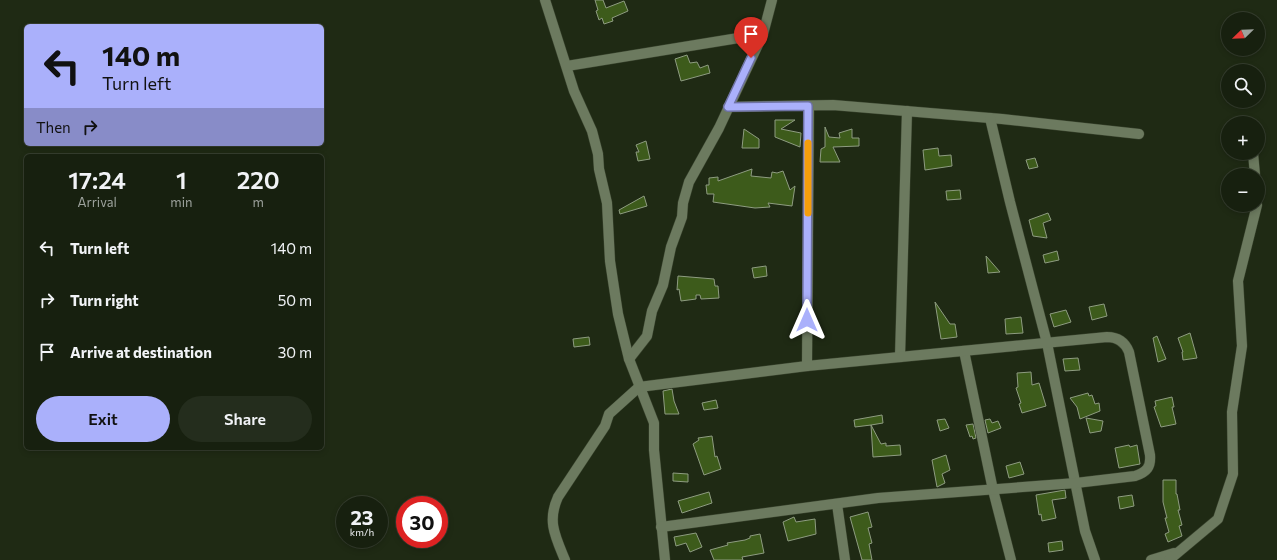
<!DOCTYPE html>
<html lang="en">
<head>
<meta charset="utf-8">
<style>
  body { margin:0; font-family:Commissioner,sans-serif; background:#242d1d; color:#f1f3f6; height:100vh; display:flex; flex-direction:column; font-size:15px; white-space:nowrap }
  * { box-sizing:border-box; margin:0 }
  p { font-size:13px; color:#9ea39e }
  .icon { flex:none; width:22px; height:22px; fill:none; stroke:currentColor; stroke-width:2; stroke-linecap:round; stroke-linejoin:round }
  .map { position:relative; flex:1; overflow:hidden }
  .details { position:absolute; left:24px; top:154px; width:300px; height:296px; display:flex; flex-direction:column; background:#17200f; border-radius:6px; box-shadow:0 2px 6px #0003,0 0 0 1px #363e2f }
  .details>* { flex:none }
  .guide { position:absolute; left:24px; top:24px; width:300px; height:122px; border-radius:6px; box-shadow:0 2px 6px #0003,0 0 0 1px #363e2f; background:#aab0fb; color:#111; overflow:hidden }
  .needle { width:26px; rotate:247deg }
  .controls { position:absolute; left:1221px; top:12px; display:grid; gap:8px }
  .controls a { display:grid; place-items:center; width:44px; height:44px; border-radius:50%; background:#17200f; box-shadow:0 2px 6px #0003,0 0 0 1px #363e2f; font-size:20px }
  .speed { position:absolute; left:336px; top:496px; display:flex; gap:8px; font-size:20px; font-weight:700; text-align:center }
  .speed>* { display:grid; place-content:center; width:52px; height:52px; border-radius:50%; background:#17200f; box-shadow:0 2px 6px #0003,0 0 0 1px #363e2f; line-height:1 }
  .speed small { font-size:10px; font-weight:400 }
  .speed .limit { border:6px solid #d22; background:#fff; color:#111 }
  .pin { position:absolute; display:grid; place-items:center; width:34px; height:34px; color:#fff; margin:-41px -17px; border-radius:50% 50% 50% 0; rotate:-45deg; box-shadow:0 0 4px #0007 }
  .pin .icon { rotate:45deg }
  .me { position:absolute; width:44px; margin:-22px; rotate:0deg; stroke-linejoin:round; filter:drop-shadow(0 0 3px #0008) }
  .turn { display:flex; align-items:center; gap:14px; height:84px; padding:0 12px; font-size:18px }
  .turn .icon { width:52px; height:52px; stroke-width:2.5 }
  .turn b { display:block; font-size:28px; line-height:34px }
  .then { display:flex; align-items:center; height:38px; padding:0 12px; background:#0003; gap:8px; font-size:15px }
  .eta { display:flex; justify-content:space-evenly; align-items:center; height:68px; text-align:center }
  .eta b { font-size:24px; font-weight:600; line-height:28px }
  .button { display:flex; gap:8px; margin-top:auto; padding:8px 12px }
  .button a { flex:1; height:46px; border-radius:24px; background:#aab0fb; color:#111; font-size:16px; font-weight:600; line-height:46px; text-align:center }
  .button a+a { background:#242d1d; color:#f1f3f6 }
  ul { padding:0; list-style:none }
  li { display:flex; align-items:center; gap:12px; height:52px; padding:0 12px }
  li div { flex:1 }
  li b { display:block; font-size:15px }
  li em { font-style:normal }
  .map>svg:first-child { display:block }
</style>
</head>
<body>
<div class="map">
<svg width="1277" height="560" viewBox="0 0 1277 560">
  <rect width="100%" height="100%" fill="#1f2a14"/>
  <g fill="#3d5b1b" stroke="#8e9c81">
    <polygon points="595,0 603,0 606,8 624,1 628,11 612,18 613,21 604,24 602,18 599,20 596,11 598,10"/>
    <polygon points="687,55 690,63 697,62 700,68 708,65 710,73 681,81 675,59"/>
    <polygon points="775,120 795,120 781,129 801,133 800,147 775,137"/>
    <polygon points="825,127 829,137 840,138 839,133 852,129 852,138 859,138 859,146 833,147 840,162 820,162 821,149 825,147"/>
    <polygon points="744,129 759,139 759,148 742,148"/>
    <polygon points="646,141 650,159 638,161 636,152 639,152 636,145"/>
    <polygon points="938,148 939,156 951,155 952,166 925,170 923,150"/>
    <polygon points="1035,158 1038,167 1029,169 1026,160"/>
    <polygon points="752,169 751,176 771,178 772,172 777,173 783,171 790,190 795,186 792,206 768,203 770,207 755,208 713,202 714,194 707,194 706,185 709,185 709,178 718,177 718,181"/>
    <polygon points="960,190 961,199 947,200 946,191"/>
    <polygon points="644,196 647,206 620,214 619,210"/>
    <polygon points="1048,213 1051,220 1043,223 1047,238 1033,236 1029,220"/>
    <polygon points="1057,251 1059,260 1045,263 1043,255"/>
    <polygon points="986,256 1000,272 988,273"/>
    <polygon points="766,266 767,276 754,278 752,268"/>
    <polygon points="678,276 714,279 715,286 718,286 719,298 701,299 700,295 696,295 696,299 681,301 679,289 677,290"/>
    <polygon points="935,302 950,324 955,324 957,337 941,339"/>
    <polygon points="1104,304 1107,316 1092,320 1089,307"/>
    <polygon points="1066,310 1071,322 1054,327 1050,314"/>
    <polygon points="1021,317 1023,333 1006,334 1005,319"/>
    <polygon points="1190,333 1197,358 1183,360 1182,352 1183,352 1178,338"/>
    <polygon points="1157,336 1166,359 1158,362 1153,338"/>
    <polygon points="589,337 590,345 574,347 573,339"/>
    <polygon points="1078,358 1080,370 1065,371 1063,359"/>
    <polygon points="1031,372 1032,385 1039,383 1046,406 1022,413 1019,404 1021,403 1016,388 1018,387 1017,373"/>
    <polygon points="672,389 674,401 679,414 665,414 663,391"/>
    <polygon points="1088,393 1089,396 1092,395 1095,404 1099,403 1100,411 1080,419 1077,407 1070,398"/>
    <polygon points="1172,397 1174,407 1172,407 1176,424 1161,427 1154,407 1156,406 1155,401"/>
    <polygon points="716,400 718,408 704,410 702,403"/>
    <polygon points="882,415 883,423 871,425 881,444 886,443 886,446 900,445 901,455 873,457 871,425 855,427 854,420"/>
    <polygon points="1086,418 1103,421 1101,431 1090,433"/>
    <polygon points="945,419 949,428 940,431 937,420"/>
    <polygon points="990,419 992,423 998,421 1001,428 988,433 985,420"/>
    <polygon points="973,424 976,438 973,439 972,436 970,437 966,425"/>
    <polygon points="712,436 715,457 717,456 721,469 704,475 693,444 699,440 698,438"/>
    <polygon points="1129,445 1130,447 1137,445 1140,464 1119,468 1115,448"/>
    <polygon points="946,455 950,470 942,474 945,483 937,487 932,460"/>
    <polygon points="1020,462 1024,474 1009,478 1006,466"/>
    <polygon points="673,473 688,474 688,482 673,481"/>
    <polygon points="1163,480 1176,480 1176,494 1177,494 1180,510 1178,510 1182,525 1179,526 1182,536 1168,542 1165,534 1169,532 1165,518 1167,518 1163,502"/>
    <polygon points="1065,490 1066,498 1052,500 1056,518 1042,521 1041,514 1039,515 1036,495"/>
    <polygon points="709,492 712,503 682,513 678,501"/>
    <polygon points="1132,495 1134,506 1120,509 1118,497"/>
    <polygon points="868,512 872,527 868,528 872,543 869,544 872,560 862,560 850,517"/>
    <polygon points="794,517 796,522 815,519 816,534 788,541 783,522"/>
    <polygon points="696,533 702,547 690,552 686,543 676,546 674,537"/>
    <polygon points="760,534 764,553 742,557 743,560 714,560 710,550 728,545 727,543 745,540 750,538 750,536"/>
    <polygon points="1062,541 1063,550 1049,552 1048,543"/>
  </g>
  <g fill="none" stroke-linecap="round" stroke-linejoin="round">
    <defs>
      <g id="minor">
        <polyline points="545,0 574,91 592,131 598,154 599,169 607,203 610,261 618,314 629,359 654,423 654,450 665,560"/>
        <polyline points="567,66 763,34"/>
        <polyline points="728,107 833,105 1002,119 1139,134"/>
        <polyline points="990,118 1010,202 1047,343 1085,531 1095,560"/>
        <polyline points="1253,153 1255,175"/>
        <polyline points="964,351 993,490 1011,560"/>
        <polyline points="900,357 907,111"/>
        <polyline points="629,359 647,336 652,311 663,285 671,247 682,217 683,203 689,182 719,128 763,34 772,0"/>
        <polyline points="807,366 809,106"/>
        <polyline points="837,504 845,560"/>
        <path d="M565,560C555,536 547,521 558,497L605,426L609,414L639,387L807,366L1107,337C1118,337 1125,342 1129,352L1150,455C1151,467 1147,472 1135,476L1076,483L878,498L661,527"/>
        <polyline points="1151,560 1174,553"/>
        <polyline points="1169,560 1218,519 1233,474 1232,412 1242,346 1238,281 1257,205"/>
      </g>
    </defs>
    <use href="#minor" stroke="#3a442f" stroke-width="11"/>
    <use href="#minor" stroke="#6c7a5f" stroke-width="10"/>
  </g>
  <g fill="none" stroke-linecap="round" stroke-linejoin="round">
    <defs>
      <polyline id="route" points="751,58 728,107 808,106 807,320"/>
    </defs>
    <use href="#route" stroke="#6e72a3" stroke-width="10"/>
    <use href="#route" stroke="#aab0fb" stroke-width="7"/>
    <polyline stroke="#f59e0b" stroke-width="7" points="808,213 808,143"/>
  </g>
</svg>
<div class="controls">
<a><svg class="needle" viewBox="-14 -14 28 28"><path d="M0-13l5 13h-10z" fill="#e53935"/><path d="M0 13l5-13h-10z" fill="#9ea39e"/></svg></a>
<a><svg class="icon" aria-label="search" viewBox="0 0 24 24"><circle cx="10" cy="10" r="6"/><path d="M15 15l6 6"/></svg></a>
<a>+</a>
<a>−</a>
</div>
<div class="speed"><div>23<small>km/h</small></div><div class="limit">30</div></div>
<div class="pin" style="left:751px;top:58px;background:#d93025"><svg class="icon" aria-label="arrive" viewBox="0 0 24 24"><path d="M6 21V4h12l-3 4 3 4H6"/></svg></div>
<svg class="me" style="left:807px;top:320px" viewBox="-20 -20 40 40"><path d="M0-17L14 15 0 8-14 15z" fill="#aab0fb" stroke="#fff" stroke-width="4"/></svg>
<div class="guide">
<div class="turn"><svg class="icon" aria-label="left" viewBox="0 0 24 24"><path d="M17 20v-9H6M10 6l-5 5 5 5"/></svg><div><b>140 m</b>Turn left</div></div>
<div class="then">Then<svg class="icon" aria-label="right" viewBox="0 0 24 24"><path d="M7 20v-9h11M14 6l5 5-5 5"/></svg></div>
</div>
<section class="details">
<div class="eta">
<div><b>17:24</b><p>Arrival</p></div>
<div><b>1</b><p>min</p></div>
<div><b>220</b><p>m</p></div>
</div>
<ul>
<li><svg class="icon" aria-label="left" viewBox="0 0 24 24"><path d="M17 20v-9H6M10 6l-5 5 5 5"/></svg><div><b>Turn left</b></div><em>140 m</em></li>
<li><svg class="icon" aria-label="right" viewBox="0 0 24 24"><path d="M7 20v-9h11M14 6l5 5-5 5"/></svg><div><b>Turn right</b></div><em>50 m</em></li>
<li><svg class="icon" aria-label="arrive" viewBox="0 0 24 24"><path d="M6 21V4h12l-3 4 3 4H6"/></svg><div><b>Arrive at destination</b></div><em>30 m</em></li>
</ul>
<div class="button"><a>Exit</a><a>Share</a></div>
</section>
</div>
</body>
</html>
